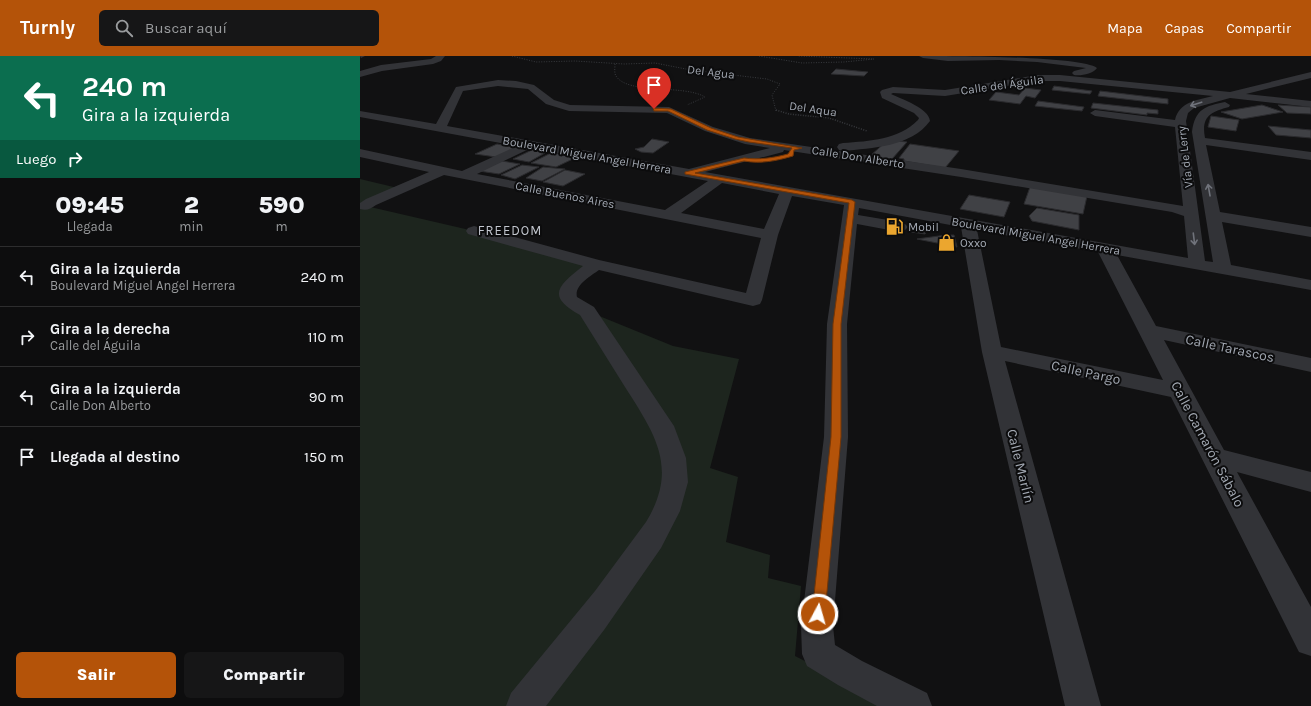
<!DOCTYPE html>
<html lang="es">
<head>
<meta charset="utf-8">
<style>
  body { margin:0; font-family:Karla,sans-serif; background:#161617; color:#f1f3f6; height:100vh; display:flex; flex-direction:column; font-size:15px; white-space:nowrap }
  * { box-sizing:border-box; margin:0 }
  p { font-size:13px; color:#9a9c9e }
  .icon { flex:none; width:22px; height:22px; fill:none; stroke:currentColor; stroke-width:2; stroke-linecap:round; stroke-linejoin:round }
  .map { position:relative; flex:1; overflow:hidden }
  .details { display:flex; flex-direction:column; background:#0d0d0e; width:360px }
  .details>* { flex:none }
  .top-card { background:#0b6e4f; color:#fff; overflow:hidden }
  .pin { position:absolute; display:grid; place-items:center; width:34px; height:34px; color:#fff; margin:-41px -17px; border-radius:50% 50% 50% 0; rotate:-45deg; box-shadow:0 0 4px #0007 }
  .pin .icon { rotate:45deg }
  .me { position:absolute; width:44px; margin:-22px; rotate:6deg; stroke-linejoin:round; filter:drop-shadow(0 0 3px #0008) }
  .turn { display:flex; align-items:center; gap:14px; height:84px; padding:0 16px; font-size:18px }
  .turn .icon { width:52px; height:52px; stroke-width:2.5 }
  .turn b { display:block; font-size:28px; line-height:34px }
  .then { display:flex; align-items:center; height:38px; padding:0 16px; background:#0003; gap:8px; font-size:15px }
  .eta { display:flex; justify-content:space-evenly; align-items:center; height:68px; text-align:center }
  .eta b { font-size:24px; font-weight:800; line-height:28px }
  .cta { display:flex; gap:8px; margin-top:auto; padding:8px 16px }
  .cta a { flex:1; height:46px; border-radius:6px; background:#b45309; color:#fff; font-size:16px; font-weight:800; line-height:46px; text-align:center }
  .cta a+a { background:#161617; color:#f1f3f6 }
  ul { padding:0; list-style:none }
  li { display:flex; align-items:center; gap:12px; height:60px; padding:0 16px; border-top:1px solid #2d2d2e }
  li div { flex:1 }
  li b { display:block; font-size:15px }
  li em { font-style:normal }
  header { display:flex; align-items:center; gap:24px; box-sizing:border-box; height:56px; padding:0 20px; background:#b45309; color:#fff }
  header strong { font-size:19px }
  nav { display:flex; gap:22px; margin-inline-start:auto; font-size:14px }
  .search { width:280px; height:36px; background:#161617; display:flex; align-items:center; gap:10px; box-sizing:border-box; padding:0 14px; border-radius:6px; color:#9a9c9e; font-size:15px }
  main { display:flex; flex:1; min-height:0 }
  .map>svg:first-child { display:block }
</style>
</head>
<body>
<header>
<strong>Turnly</strong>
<div class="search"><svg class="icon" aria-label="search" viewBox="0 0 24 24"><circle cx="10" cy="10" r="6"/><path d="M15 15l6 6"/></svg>Buscar aquí</div>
<nav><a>Mapa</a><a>Capas</a><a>Compartir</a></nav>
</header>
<main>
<section class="details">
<div class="top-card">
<div class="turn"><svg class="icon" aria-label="left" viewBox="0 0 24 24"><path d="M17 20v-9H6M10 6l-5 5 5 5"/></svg><div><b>240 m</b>Gira a la izquierda</div></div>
<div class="then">Luego<svg class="icon" aria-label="right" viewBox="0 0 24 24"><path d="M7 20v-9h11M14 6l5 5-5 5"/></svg></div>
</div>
<div class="eta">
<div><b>09:45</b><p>Llegada</p></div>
<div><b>2</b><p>min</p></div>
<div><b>590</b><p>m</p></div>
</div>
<ul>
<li><svg class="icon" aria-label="left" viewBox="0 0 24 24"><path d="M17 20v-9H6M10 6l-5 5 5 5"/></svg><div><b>Gira a la izquierda</b><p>Boulevard Miguel Angel Herrera</p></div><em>240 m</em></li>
<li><svg class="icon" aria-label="right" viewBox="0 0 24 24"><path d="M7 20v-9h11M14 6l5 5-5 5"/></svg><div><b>Gira a la derecha</b><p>Calle del Águila</p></div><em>110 m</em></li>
<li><svg class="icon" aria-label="left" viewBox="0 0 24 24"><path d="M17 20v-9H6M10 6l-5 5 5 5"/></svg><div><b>Gira a la izquierda</b><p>Calle Don Alberto</p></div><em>90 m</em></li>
<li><svg class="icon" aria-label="arrive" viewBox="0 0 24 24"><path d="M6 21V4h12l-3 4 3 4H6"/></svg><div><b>Llegada al destino</b></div><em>150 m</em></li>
</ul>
<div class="cta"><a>Salir</a><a>Compartir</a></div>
</section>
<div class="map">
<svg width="951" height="650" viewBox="0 0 951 650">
  <rect width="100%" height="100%" fill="#111112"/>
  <polygon fill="#1d251e" points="0,123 42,133 6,150 114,175 236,208 208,232 227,255 313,290 379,303 350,412 378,421 366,486 410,499 408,522 441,530 435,600 533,650 0,650"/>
  <g fill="#404145" stroke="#2b2b2e">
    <polygon points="476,13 508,16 504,20 471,18"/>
    <polygon points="694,30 732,35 730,38 692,34"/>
    <polygon points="665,32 681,34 675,42 666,40 660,48 629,44 636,36 659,39"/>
    <polygon points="740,35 808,43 808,48 738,40"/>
    <polygon points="678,45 724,51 722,55 675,50"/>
    <polygon points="733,47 798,54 798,58 787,57 787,59 731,52"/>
    <polygon points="902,49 923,56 882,63 861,56"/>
    <polygon points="918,49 951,51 951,58 927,57"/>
    <polygon points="851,60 879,64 876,75 848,71"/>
    <polygon points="908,70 951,74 951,82 916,79"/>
    <polygon points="292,83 309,86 293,97 281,96 275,93 284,91"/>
    <polygon points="528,84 547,86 532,103 510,100"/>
    <polygon points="137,88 158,92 136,101 115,98"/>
    <polygon points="550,88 599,95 585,112 544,105 544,103 539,102"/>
    <polygon points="174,93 185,97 169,106 153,103"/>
    <polygon points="191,97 219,100 196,111 171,107"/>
    <polygon points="142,105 160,108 139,118 119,115"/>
    <polygon points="162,109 179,111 155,123 141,119"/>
    <polygon points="183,111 205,113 182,125 166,122"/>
    <polygon points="205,114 225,118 203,130 183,126"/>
    <polygon points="670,131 727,140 723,158 664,148"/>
    <polygon points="609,139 650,146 644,161 600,153"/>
    <polygon points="677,152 719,159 719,174 672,165 669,160"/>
    <polygon points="554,169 568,171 565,178 551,176"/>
    <polygon points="586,179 594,179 597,191 557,183"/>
  </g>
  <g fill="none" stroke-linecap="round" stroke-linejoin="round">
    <g stroke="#383a3e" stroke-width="1" stroke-dasharray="1 1.5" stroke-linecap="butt">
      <polyline points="152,0 176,6 215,5 264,8 295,7 331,14 407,23 420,28 412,39 416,55"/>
      <polyline points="399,0 442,7 484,6 514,3 438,0"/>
      <path d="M255,8C255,12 254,17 256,20C268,39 323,28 345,41L327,49"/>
    </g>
    <polyline stroke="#383a3e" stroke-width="1.5" stroke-dasharray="1 1.5" stroke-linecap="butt" points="416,54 429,58 469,62 507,75"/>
    <g fill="#323337" fill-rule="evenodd">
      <polygon points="0,0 5,0 1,2"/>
      <polygon points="76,0 85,0 81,5 73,8 22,15 0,21 0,15 21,9 71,3"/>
      <path d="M559,0C587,0 722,0 737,12C733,18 721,20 714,19L712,17L714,15L726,12L677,6L639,4L588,5L563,2Z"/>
      <path d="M951,16V22L886,38L951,45V51L870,42L834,52L828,57L826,65L845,205L853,206L832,76C835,53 845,50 865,46L870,49L869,51C850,56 841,61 845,82L951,96V104L846,89L860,156L951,171V181L862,166L871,209L951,224V234L757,199L796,270L951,302V316L804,284L864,394L951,416V436L877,416L951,551V600L939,596L811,341L645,305L741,650H705L622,296L601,171L499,152L498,159L540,166L545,168L548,171L545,174L540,176L497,168L487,268L488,381L473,570L475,589L502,605L567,637L572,650H517L478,629L447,610L442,598L441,570L464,381L467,268L484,149L432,140L418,179L402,244L400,248L393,250L239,214C231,220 214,229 217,241L234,251L314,370L326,402L328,426L320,455L301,492L244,574L186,650H146L151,637L235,535L286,466C319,412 295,378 265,331C250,307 235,283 220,259C185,240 199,229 223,210L108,178L106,175L108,172L114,170L239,204L386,237L401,182L84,119L16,149C10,153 7,155 0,153V147L6,143L69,116L0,101V93L102,115L157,90L0,61V55L76,68L96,31L138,24L156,25L174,29L194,44L210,49L309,51L353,71L390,82L601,113L823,150L815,71L735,60L730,57L735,54L815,64C819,46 837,44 853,40L700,25H678L585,40L533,37L531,38C541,43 569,52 570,65C551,91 512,92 483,95L479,94L477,91L479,88L483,87C510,85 538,84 558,64L559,62L554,57L522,42L520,36L522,34L533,31L585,34L678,19H700L870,36ZM138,30L168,33L186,48L209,55L307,57L345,75L385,88L410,92L329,113L87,70L103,35ZM171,92L348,125L305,154L117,118ZM424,94L601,121L812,156L824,160L828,202L345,116L423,96ZM362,127L419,138L404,173L321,157ZM617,174L738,196L803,324L641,291Z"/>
    </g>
  </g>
  <defs><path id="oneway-shaft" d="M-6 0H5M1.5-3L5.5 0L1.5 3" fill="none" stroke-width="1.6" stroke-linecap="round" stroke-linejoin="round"/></defs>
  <g stroke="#70737b">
    <use href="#oneway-shaft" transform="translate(836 48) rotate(162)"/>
    <use href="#oneway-shaft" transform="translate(849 134) rotate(-100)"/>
    <use href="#oneway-shaft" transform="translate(834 183) rotate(83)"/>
  </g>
  <path fill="#b45309" stroke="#753606" d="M293,52L311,53L351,72L378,81L442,92L434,94L433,100C416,105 401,108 384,105L335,117L492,144L495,146L481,268V381L465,558L463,563L458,564L453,563L452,558L471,381L473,268L489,147L325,118V116L384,102C399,104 413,102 428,98L432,92L389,86L375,83L347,74L308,55H294Z"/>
  <defs>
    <symbol id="fuel-bare" viewBox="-9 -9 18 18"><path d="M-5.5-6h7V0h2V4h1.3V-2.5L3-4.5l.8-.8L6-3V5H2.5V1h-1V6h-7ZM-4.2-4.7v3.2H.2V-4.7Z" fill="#eba62f" stroke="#0c0c0d" stroke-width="2.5" paint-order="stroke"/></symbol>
    <symbol id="shop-bare" viewBox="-9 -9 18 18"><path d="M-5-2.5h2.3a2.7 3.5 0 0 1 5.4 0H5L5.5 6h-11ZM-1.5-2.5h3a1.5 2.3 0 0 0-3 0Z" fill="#eba62f" stroke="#0c0c0d" stroke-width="2.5" paint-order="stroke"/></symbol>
  </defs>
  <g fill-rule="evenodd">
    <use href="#fuel-bare" x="522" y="158" width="25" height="25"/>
    <use href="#shop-bare" x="574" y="174" width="25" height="25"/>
  </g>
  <g text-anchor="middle" stroke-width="4" stroke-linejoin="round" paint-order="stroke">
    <g font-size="12" fill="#a2a8b2" stroke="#0c0c0d">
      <text transform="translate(351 16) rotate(7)" y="4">Del Agua</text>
      <text transform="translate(642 29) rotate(-8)" y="4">Calle del Águila</text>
      <text transform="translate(453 53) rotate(8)" y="4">Del Aqua</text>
      <text transform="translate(227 99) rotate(10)" y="4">Boulevard Miguel Angel Herrera</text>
      <text transform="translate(498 101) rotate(9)" y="4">Calle Don Alberto</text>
      <text transform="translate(825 101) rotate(-97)" y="4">Vía de Lerry</text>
      <text transform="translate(205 139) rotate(11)" y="4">Calle Buenos Aires</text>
      <text transform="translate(676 180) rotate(10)" y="4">Boulevard Miguel Angel Herrera</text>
    </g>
    <g font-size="12" fill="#a2a8b2" stroke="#0c0c0d" text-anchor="start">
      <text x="548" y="175">Mobil</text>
      <text x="600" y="191">Oxxo</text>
    </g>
    <g font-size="13" letter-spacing="1" fill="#c3c7cf" stroke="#0c0c0d">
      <text x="150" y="179">FREEDOM</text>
    </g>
    <g font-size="14" fill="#a2a8b2" stroke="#0c0c0d">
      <text transform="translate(870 292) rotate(12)" y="5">Calle Tarascos</text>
      <text transform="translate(726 316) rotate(12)" y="5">Calle Pargo</text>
      <text transform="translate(848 388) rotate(62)" y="5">Calle Camarón Sábalo</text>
      <text transform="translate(661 410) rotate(76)" y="5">Calle Marlín</text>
    </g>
  </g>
</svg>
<div class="pin" style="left:294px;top:53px;background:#d93025"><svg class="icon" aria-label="arrive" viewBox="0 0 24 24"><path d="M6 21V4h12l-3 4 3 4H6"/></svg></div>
<svg class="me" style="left:458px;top:558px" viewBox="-20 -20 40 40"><circle r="17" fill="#b45309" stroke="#fff" stroke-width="3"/><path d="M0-11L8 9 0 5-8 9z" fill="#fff"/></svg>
</div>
</main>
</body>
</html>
